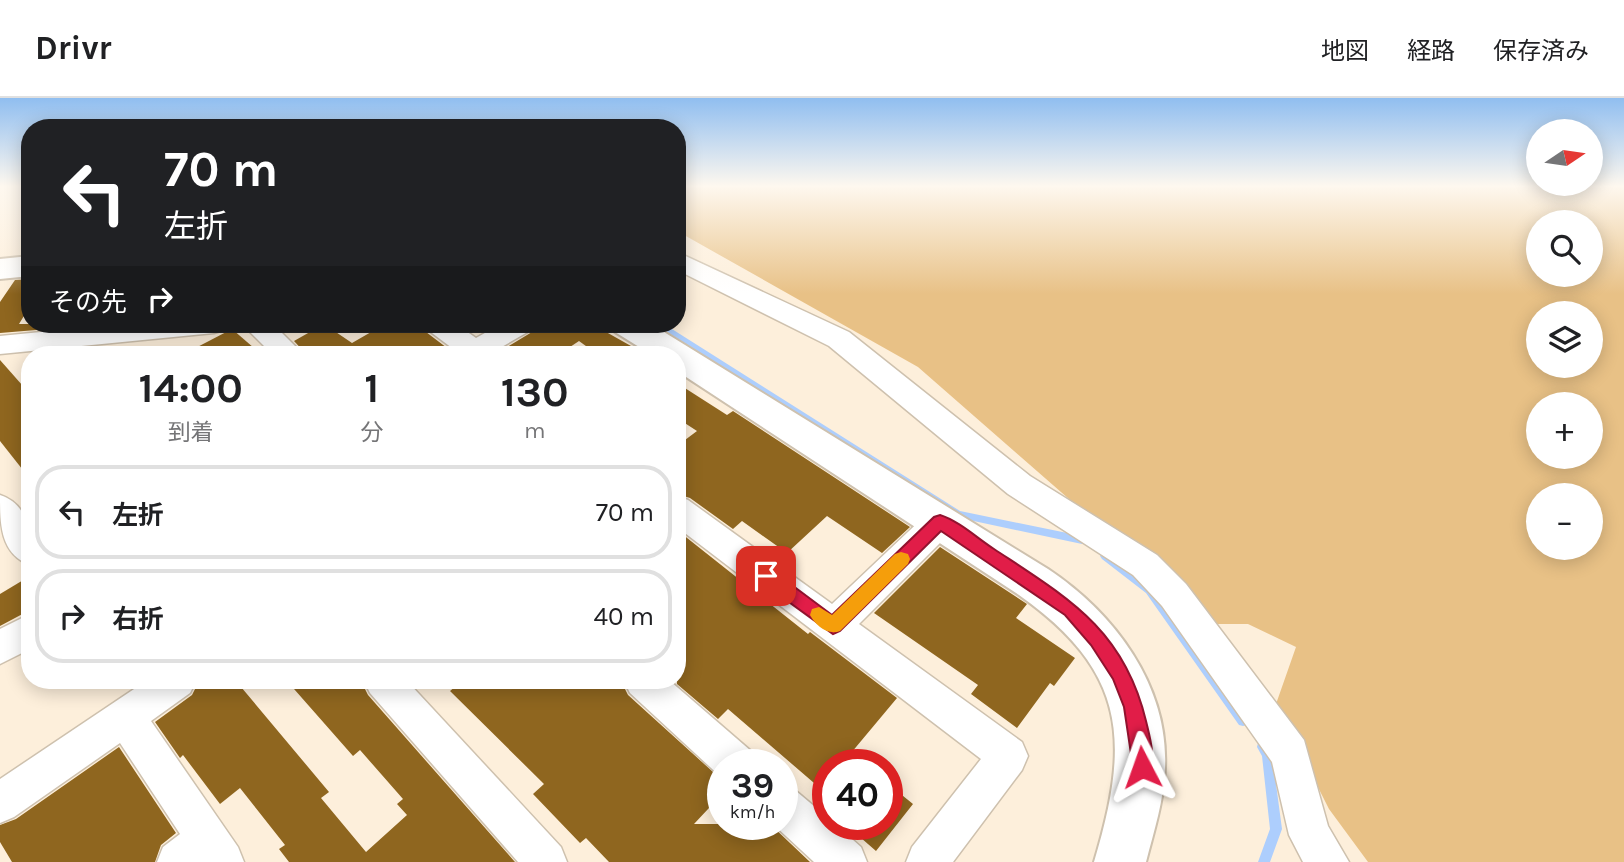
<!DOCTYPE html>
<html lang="ja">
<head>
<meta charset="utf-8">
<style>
  body { margin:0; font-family:Karla,"Noto Sans JP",sans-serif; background:#f2f2f2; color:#202124; height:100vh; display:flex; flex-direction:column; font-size:26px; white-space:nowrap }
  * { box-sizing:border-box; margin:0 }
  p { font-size:23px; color:#757577 }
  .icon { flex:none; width:38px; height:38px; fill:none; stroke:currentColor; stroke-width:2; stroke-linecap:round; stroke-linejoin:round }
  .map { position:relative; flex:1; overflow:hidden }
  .drawer { position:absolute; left:21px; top:248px; width:665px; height:343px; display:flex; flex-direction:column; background:#fff; border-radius:28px; box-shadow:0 4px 18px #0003 }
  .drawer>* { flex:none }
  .hud { position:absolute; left:21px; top:21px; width:665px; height:214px; border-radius:28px; box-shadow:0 4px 18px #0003; background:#202124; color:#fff; overflow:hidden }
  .needle { width:46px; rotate:77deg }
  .tools { position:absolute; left:1526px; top:21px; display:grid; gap:14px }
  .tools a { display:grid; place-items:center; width:77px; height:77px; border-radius:50%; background:#fff; box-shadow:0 4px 18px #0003; font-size:35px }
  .speed { position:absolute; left:707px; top:651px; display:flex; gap:14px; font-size:35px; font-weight:700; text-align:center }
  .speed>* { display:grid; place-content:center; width:91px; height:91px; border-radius:50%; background:#fff; box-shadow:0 4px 18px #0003; line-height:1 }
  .speed small { font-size:18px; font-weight:400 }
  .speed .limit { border:10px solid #d22; background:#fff; color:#111 }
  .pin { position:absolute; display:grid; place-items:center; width:60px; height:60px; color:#fff; margin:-30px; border-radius:14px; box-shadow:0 4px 10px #0006 }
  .me { position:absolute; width:77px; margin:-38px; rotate:356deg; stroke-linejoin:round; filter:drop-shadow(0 0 5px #0008) }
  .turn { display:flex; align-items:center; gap:24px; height:147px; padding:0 28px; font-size:32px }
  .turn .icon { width:91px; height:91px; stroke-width:2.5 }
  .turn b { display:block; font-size:49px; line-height:60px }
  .then { display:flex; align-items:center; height:66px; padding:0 28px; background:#0003; gap:14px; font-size:26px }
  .eta { display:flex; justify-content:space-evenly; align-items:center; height:119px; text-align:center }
  .eta b { font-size:42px; font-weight:700; line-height:49px }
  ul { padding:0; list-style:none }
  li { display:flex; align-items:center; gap:21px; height:94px; margin:0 14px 10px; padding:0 14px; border:4px solid #e0e0e0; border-radius:28px }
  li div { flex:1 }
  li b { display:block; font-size:26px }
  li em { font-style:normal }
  header { display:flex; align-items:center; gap:42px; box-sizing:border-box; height:98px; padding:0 35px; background:#fff; border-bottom:2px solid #e0e0e0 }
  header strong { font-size:33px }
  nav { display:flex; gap:38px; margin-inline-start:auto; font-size:24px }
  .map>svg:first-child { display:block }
</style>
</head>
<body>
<header>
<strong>Drivr</strong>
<nav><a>地図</a><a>経路</a><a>保存済み</a></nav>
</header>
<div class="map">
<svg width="1624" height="764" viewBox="0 0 1624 764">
  <rect width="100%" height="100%" fill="#fdefdb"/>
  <path fill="#e8c186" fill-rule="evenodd" d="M677,89H1624V764H1368L1329,711L1276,606L1296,549L1248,526H1212L918,269L677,133ZM1538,124H1591V177H1538ZM1538,215H1591V268H1538ZM1538,306H1591V359H1538ZM1538,397H1591V450H1538Z"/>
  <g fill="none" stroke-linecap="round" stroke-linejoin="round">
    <g fill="#adcefd" fill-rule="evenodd">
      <polygon points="655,226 664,226 960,413 1082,438 1085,439 1087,442 1085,445 1082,446 955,419"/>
      <polygon points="1105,454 1152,489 1247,619 1248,623 1247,627 1243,628 1239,627 1146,495 1102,461 1100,458 1102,455"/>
      <polygon points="1262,644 1266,645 1272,656 1282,731 1270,764 1258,764 1270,731 1262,658 1257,649 1258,645"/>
    </g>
  </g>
  <g fill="#8f661f">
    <polygon points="30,181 30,208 19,226 44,226 48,231 0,235 0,204 15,182"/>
    <polygon points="324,226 352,245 385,226 422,226 426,234 451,253 444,257 307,257 294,243"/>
    <polygon points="537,226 605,226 599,230 647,257 580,257 590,251 579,243 558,257 510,257 502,252 532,234"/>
    <polygon points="232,231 262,257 182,257"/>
    <polygon points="0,262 30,296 30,381 0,343"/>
    <polygon points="677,285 727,317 733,313 910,429 882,455 827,418 787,455 742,423 733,431 690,400 677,396 677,348 697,333 677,320"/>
    <polygon points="677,432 808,536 810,534 897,600 841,667 828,667 828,697 728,611 718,621 677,586"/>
    <polygon points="940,449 1027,506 1016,520 1075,560 1054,588 1050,585 1017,630 971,596 978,587 874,515"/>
    <polygon points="30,478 30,512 0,528 0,496"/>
    <polygon points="199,583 236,583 329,694 321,700 366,754 407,717 397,706 403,701 360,652 353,658 287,583 361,583 368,597 515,764 289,764 279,751 285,747 240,690 220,706 183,657 180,660 155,624 192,597"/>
    <polygon points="462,583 621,583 628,597 723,683 723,695 694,726 770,726 810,764 609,764 586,740 580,745 533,696 544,686 450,593"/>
    <polygon points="119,649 176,735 161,747 155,764 12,764 0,744 0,727 16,721"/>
    <polygon points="887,685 913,706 876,753 845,726 887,726"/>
  </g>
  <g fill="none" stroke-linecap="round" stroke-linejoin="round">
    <defs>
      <g id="minor">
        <polygon points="677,154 849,234 1030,378 1157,457 1186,486 1304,642 1328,728 1349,764 1303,764 1289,737 1272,664 1162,508 1133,477 1008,396 829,248 677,172"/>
        <polygon points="123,226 227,226 224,232 214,235 0,256 0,238"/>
        <polygon points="255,226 281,226 279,232 304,257 273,257 250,234"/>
        <polygon points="425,226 456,226 476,240 501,226 534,226 531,232 493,254 495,257 454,257 456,253 428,232"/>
        <path d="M0,397C32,408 30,439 30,467C0,456 0,425 0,397Z"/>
        <polygon points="677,398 688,402 832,506 928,415 940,411 952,415 956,424 952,433 859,526 1022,644 1028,658 1022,672 953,764 906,764 912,749 981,661 677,429"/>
        <polygon points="30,516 30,551 0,566 0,531"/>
        <polygon points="146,583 196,583 190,595 151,623 238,749 244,764 157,764 163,749 180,736 120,645 14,719 0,725 0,681"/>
        <polygon points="364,583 407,583 561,749 567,764 518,764 370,595"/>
        <polygon points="624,583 670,583 751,653 757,667 723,667 723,681 630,595"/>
        <polygon points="782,687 796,693 828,720 828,726 835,726 861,749 867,764 814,764 773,726 782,726"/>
      </g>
      <g id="tertiary">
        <polygon points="30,158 30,178 0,181 0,161"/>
        <path d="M611,226H651L1048,471C1114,515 1169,587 1165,670C1164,702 1154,733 1146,764H1094C1130,644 1128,574 1019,497L677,273V257H652L615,234Z"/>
      </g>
    </defs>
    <use href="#minor" stroke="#cec1ae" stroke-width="3"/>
    <use href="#tertiary" stroke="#cec1ae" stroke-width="4"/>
    <use href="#minor" fill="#fff" fill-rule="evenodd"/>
    <use href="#tertiary" fill="#fff" fill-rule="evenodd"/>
  </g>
  <linearGradient id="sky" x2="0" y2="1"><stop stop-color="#90bef0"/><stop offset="0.45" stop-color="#fef8ef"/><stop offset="1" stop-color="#fef8ef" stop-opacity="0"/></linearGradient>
  <rect width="1624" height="196" fill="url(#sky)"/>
  <path fill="#e11d48" stroke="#92132f" stroke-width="2" d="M940,417C959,423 977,440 994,451C1068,500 1124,531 1146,623C1150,640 1156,659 1149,676L1142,679L1134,676L1124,609L1113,581L1091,547L1065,517L941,433L840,533L833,536L760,483L758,478L760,473H773L832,517L934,419Z"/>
  <path fill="#f59e0b" d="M901,454L908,456L910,461L908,466L840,533C828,538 815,527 810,517L812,511L819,509L832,517L895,456Z"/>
</svg>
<div class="tools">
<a><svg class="needle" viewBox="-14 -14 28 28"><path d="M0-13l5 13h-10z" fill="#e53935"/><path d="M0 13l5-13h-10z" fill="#757577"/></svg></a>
<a><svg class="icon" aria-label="search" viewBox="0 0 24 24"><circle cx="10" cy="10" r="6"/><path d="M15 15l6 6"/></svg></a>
<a><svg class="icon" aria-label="layers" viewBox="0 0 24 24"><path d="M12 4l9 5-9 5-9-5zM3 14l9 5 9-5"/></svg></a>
<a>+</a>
<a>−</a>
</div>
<div class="speed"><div>39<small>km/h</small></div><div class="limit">40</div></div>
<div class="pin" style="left:766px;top:478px;background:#d93025"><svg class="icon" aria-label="arrive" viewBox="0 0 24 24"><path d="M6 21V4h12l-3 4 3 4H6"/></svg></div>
<svg class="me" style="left:1142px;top:669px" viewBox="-20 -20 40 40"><path d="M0-17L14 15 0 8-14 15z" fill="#e11d48" stroke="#fff" stroke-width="4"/></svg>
<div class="hud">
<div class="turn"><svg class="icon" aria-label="left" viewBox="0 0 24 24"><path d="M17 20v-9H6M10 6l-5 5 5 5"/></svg><div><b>70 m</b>左折</div></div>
<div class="then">その先<svg class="icon" aria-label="right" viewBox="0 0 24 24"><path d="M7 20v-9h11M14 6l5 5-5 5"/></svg></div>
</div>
<section class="drawer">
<div class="eta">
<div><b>14:00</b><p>到着</p></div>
<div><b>1</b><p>分</p></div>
<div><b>130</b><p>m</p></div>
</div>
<ul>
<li><svg class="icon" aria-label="left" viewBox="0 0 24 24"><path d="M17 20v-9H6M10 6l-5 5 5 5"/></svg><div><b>左折</b></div><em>70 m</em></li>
<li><svg class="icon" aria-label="right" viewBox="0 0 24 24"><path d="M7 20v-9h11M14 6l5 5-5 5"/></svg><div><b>右折</b></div><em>40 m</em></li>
</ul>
</section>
</div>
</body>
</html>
